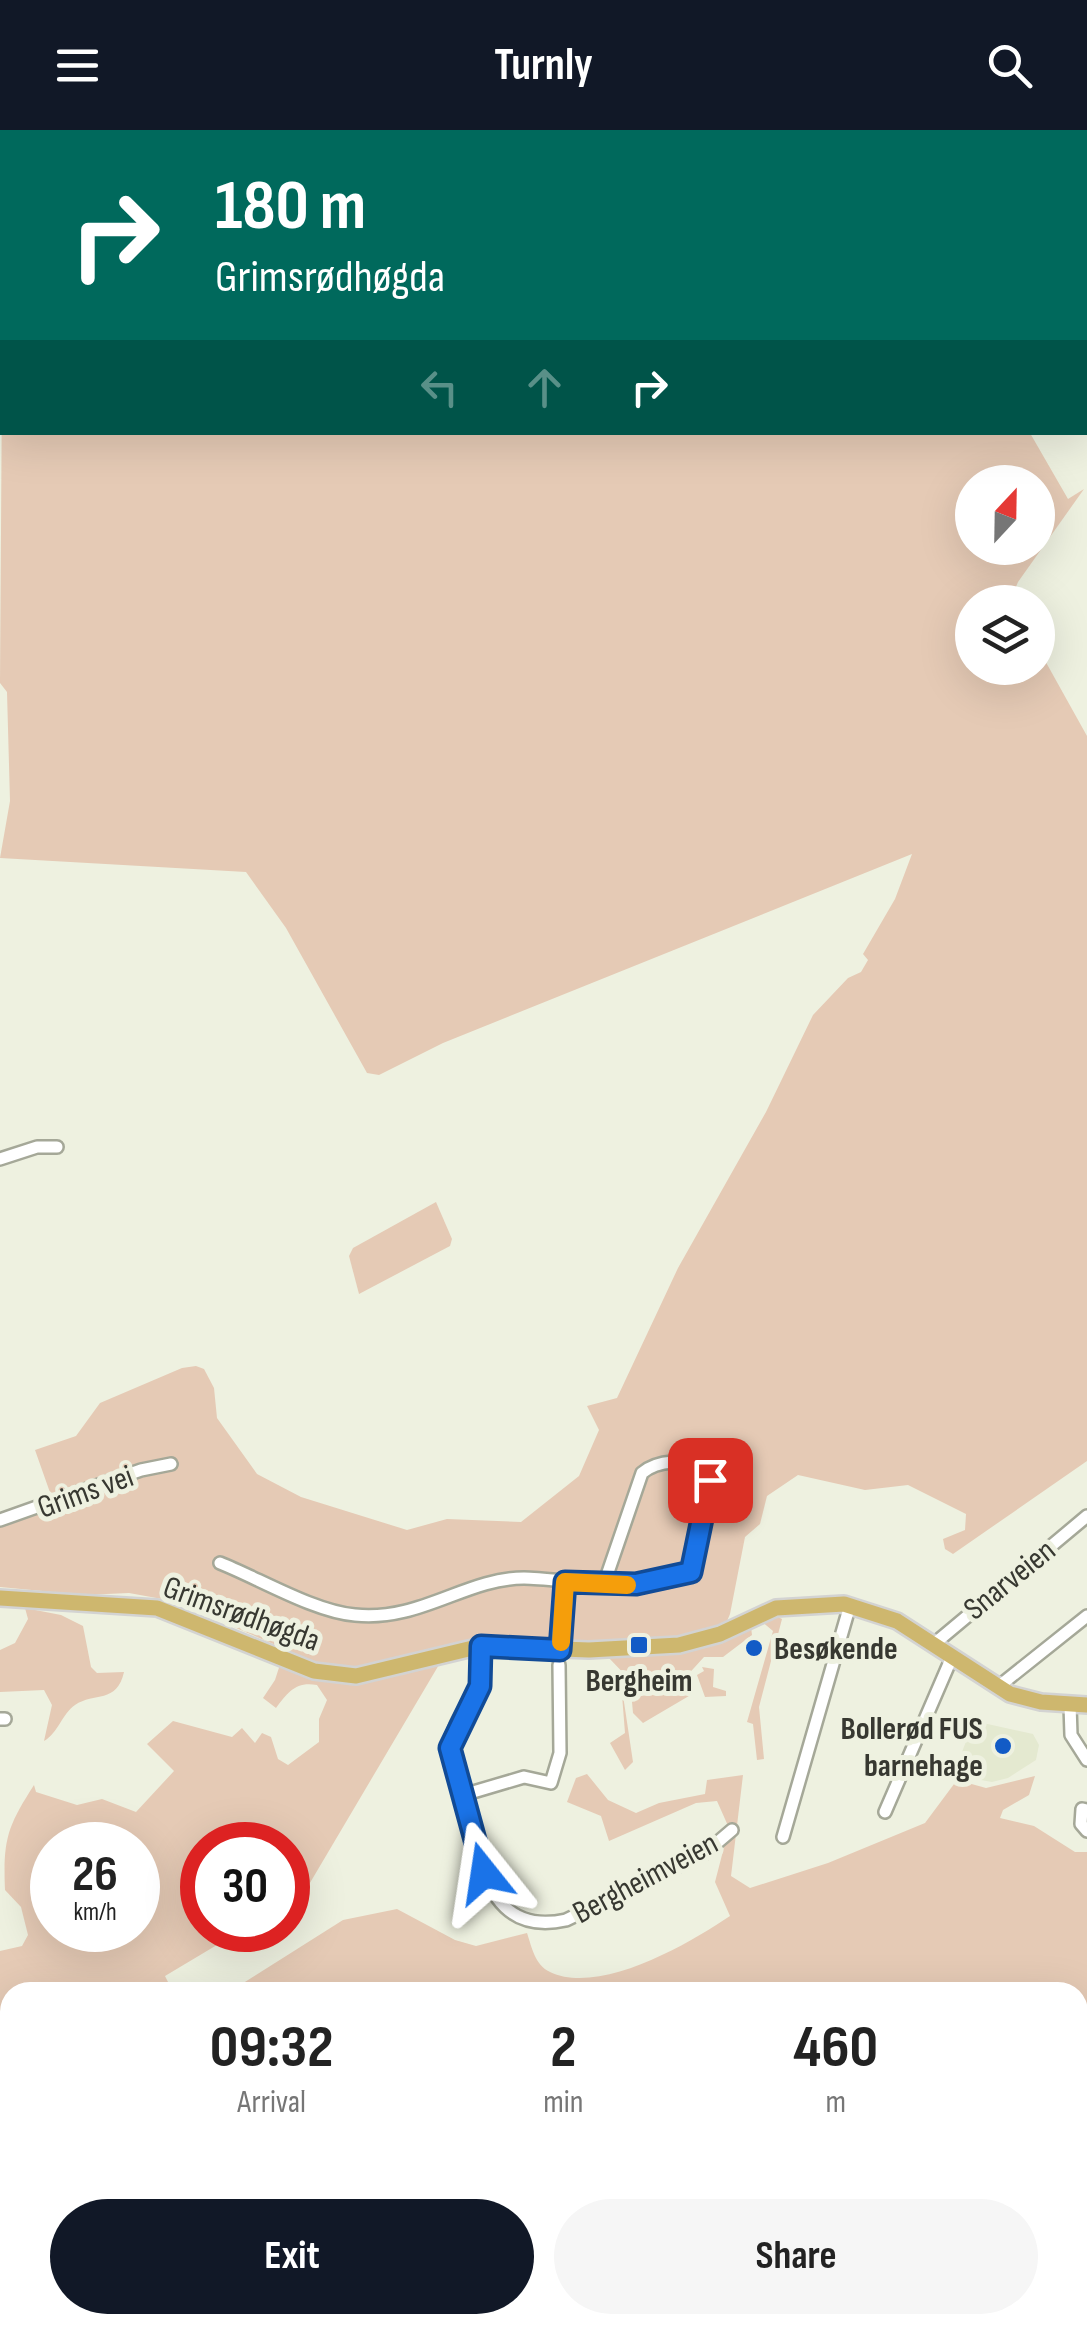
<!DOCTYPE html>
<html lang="en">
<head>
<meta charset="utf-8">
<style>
  body { margin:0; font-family:"Sofia Sans Condensed",sans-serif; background:#f6f6f6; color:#222; height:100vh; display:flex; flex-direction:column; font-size:38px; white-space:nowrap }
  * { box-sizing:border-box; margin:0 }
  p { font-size:32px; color:#767676 }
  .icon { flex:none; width:55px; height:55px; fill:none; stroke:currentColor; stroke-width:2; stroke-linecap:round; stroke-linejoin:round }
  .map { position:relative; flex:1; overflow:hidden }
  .panel { position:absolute; left:0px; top:1852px; width:1088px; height:352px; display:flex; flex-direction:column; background:#fff; border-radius:30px 30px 0 0; box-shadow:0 10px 40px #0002 }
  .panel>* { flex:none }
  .top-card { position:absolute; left:0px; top:0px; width:1088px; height:305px; box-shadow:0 10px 40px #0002; background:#00695c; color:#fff; overflow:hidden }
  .needle { width:65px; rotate:22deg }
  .tools { position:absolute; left:955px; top:335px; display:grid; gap:20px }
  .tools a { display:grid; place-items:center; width:100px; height:100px; border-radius:50%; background:#fff; box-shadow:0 10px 40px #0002; font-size:50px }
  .speed { position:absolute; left:30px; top:1692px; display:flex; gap:20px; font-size:50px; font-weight:700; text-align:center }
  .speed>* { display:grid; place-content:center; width:130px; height:130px; border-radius:50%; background:#fff; box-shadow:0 10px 40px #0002; line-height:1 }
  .speed small { font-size:25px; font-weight:400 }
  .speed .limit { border:15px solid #d22; background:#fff; color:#111 }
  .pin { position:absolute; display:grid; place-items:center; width:85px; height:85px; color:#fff; margin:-42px; border-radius:20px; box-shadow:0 5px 15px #0006 }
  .me { position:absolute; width:110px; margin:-55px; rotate:345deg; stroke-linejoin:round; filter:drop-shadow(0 0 8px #0008) }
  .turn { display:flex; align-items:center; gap:35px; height:210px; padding:0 50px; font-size:45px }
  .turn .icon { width:130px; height:130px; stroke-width:2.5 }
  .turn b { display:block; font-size:70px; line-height:85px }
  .lanes { display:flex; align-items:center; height:95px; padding:0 50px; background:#0003; justify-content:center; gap:50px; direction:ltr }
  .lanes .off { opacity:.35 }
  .eta { display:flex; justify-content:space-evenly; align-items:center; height:170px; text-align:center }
  .eta b { font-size:60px; font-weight:700; line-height:70px }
  .action { display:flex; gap:20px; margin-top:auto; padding:20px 50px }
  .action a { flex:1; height:115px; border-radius:60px; background:#111827; color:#fff; font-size:40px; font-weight:700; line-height:115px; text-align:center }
  .action a+a { background:#f6f6f6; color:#222 }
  header { display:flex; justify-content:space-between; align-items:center; height:130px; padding:0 50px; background:#111827; color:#fff; font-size:45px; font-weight:700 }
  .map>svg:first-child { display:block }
</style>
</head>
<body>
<header><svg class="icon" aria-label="menu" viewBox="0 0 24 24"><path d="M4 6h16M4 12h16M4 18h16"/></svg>Turnly<svg class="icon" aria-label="search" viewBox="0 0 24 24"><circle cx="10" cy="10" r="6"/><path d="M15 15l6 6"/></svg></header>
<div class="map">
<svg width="1087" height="2203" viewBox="0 0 1087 2203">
  <rect width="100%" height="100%" fill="#eef1e0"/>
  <polygon fill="#e4e9d0" points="974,1591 1033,1604 1039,1615 1036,1630 1008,1648 992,1652 953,1645"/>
  <g fill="#e5cab5" fill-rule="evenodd">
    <rect x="262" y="0" width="602" height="2"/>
    <path d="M2,248V302L1030,303L1068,369L1084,359L1018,452L1013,464L1016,472H972V538H1038V518L1087,606V1331L953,1424L945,1419L943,1409L965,1400L966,1384L908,1355L865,1360L798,1345L767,1366L760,1394L745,1407L730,1484L720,1508L751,1497L752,1505L723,1527H704L684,1549L694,1563L643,1593L633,1583L630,1550L609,1528L488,1523L440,1533L304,1763L288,1773V1715H202V1800H242L165,1846L173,1862H10V2050L0,2051V1821L22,1816L28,1805L21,1777L5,1760C3,1710 7,1697 34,1655L36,1662L77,1675L102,1669L136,1682L174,1641L147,1614L173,1591L232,1607L242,1598L255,1613L262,1603L271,1607L278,1629L288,1635L319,1612V1589L327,1570L317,1555C296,1551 288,1562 276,1578L263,1568L275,1550L285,1519L173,1471L129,1463L84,1465L0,1457V1388L53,1371L35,1320L76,1306L100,1273L182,1238L196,1236L204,1239L214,1258L217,1288L257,1344L301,1367L407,1400L447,1389L521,1392L579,1346L599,1300L587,1276L617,1268L678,1138L766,982L813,885L848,848L861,842L868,830L863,824L895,769L912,724L443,913L379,945L367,943L286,798L246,742L0,728L10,671L7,562L0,553ZM972,352H1038V418H972ZM52,1715H138V1800H52Z"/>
    <polygon points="436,1072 452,1109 450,1116 359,1164 349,1126 353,1118"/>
    <path d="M25,1478L61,1485L83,1496L91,1537L97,1543L124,1542C117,1574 94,1562 75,1575C62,1584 58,1603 44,1611L52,1575L44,1560L0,1562V1520L15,1513L28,1489Z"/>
    <polygon points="778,1487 782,1489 759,1577 764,1629 757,1630 753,1594 747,1592 773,1501 761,1491"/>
    <polygon points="702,1537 714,1539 713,1557 726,1561 726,1566 705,1567 697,1545 704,1541"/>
    <polygon points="621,1552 633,1632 625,1640 610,1613 625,1603"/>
    <path d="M587,1644L608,1670L636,1683L659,1673L705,1664L707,1650L743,1645L731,1746L750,1758L828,1733L925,1693L957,1650L986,1658L1035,1646L1029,1665L1003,1680L1000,1688L1034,1696L1075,1722H1087V1967L1078,1955V1862H229L343,1790L397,1779L455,1810L476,1816L527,1803C532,1818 535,1835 550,1842C600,1866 690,1813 730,1786L715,1752L729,1698L717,1671L696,1673L609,1711L601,1686L567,1672L576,1648Z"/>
    <polygon points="1087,1981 1087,2180 1078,2181 1078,1992"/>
    <polygon points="417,2195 503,2195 504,2203 435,2203"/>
    <polygon points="546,2195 649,2195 656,2203 543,2203"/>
    <polygon points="768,2195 1016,2195 968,2203 784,2203 766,2200"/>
  </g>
  <g fill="#7ea599">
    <polygon points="0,2147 10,2150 10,2195 417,2195 435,2203 292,2203 274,2195 276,2203 8,2203 0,2201"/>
    <polygon points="1087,2170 1087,2199 1074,2203 968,2203 1016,2195 1078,2195 1078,2174"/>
    <polygon points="649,2195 753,2195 784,2203 656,2203"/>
  </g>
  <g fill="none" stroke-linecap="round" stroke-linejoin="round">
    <defs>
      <g id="minor">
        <polyline points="0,1029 37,1017 57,1017"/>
        <polyline points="0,1390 141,1340 171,1334"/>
        <path d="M220,1433C258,1448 315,1482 355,1485C420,1492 466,1448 524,1448C563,1448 668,1470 694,1437L710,1355L704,1339C688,1328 657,1330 642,1343L604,1454"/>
        <polyline points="934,1514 1087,1386"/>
        <path d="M481,1516C486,1573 454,1575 451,1616C449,1635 461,1658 466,1676C481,1732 488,1807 566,1790L705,1723L732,1700"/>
        <polyline points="560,1519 565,1452"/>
        <polyline points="998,1557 1087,1486"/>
        <polyline points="1070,1575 1071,1605 1087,1630"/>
        <polyline points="0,1589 5,1589"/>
        <polyline points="463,1665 524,1647 551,1653 560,1623 559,1535"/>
        <polyline points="1087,1680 1082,1679 1081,1694 1087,1701"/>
        <polyline points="885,1682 952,1527"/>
        <polyline points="783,1707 850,1475"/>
        <polyline points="0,2118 10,2120"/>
        <polyline points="1078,2154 1087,2150"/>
        <polyline points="842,2195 875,2203"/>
        <polyline points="933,2203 963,2195"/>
      </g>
      <polyline id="major" points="0,1468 157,1478 314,1541 356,1546 481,1516 589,1520 679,1515 720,1504 776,1478 844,1474 897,1491 1010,1564 1041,1572 1087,1575"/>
    </defs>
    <use href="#minor" stroke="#a5a898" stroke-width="16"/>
    <use href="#major" stroke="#d3d3d2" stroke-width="20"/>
    <use href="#minor" stroke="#fff" stroke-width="11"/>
    <use href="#major" stroke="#ceb76e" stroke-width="15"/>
  </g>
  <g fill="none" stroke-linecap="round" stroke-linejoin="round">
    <defs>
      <polyline id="route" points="484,1743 450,1618 480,1556 481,1516 560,1520 565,1452 636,1454 691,1442 710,1350"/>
    </defs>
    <use href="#route" stroke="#114b97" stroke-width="25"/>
    <use href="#route" stroke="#1a73e8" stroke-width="18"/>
    <polyline stroke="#f59e0b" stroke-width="18" points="561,1512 565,1452 627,1455"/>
  </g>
  <g fill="#125bc6" stroke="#eef1e0" stroke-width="4">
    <rect x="629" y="1505" width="20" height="20" rx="5"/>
    <circle cx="754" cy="1518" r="10"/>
    <circle cx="1003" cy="1616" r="10"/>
  </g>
  <g text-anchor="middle" stroke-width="10" stroke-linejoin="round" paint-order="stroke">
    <g font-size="32" fill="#373831" stroke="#eef1e0">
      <text transform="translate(85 1361) rotate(-20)" y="11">Grims vei</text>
      <text transform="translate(1009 1449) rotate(-39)" y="11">Snarveien</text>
      <text transform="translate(242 1483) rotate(20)" y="11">Grimsrødhøgda</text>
      <text transform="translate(645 1747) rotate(-28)" y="11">Bergheimveien</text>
    </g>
    <g font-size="32" font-weight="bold" fill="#373831" stroke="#eef1e0" text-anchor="start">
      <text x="774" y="1529">Besøkende</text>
      <text x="639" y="1561" text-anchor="middle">Bergheim</text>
      <text x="983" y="1609" text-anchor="end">Bollerød FUS<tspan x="983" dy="37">barnehage</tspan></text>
    </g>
  </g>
</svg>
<div class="tools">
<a><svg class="needle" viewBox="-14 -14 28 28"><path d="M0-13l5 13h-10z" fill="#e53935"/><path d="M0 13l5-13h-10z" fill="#767676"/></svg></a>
<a><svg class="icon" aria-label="layers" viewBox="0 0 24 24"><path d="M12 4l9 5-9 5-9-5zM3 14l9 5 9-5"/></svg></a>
</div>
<div class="speed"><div>26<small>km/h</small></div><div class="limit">30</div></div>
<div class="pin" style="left:710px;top:1350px;background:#d93025"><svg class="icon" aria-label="arrive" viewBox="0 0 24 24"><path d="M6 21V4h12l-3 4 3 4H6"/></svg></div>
<svg class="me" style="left:484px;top:1743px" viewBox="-20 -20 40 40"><path d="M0-17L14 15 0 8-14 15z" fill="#1a73e8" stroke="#fff" stroke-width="4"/></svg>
<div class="top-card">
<div class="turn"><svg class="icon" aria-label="right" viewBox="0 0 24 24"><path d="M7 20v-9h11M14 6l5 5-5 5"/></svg><div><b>180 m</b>Grimsrødhøgda</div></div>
<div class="lanes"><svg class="icon off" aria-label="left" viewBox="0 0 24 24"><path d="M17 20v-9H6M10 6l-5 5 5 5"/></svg><svg class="icon off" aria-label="ahead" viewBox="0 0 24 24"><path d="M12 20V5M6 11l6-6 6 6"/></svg><svg class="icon" aria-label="right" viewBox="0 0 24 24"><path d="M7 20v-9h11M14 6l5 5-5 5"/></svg></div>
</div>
<section class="panel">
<div class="eta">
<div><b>09:32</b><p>Arrival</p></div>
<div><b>2</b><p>min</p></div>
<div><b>460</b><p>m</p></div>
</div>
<div class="action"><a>Exit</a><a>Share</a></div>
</section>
</div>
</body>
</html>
